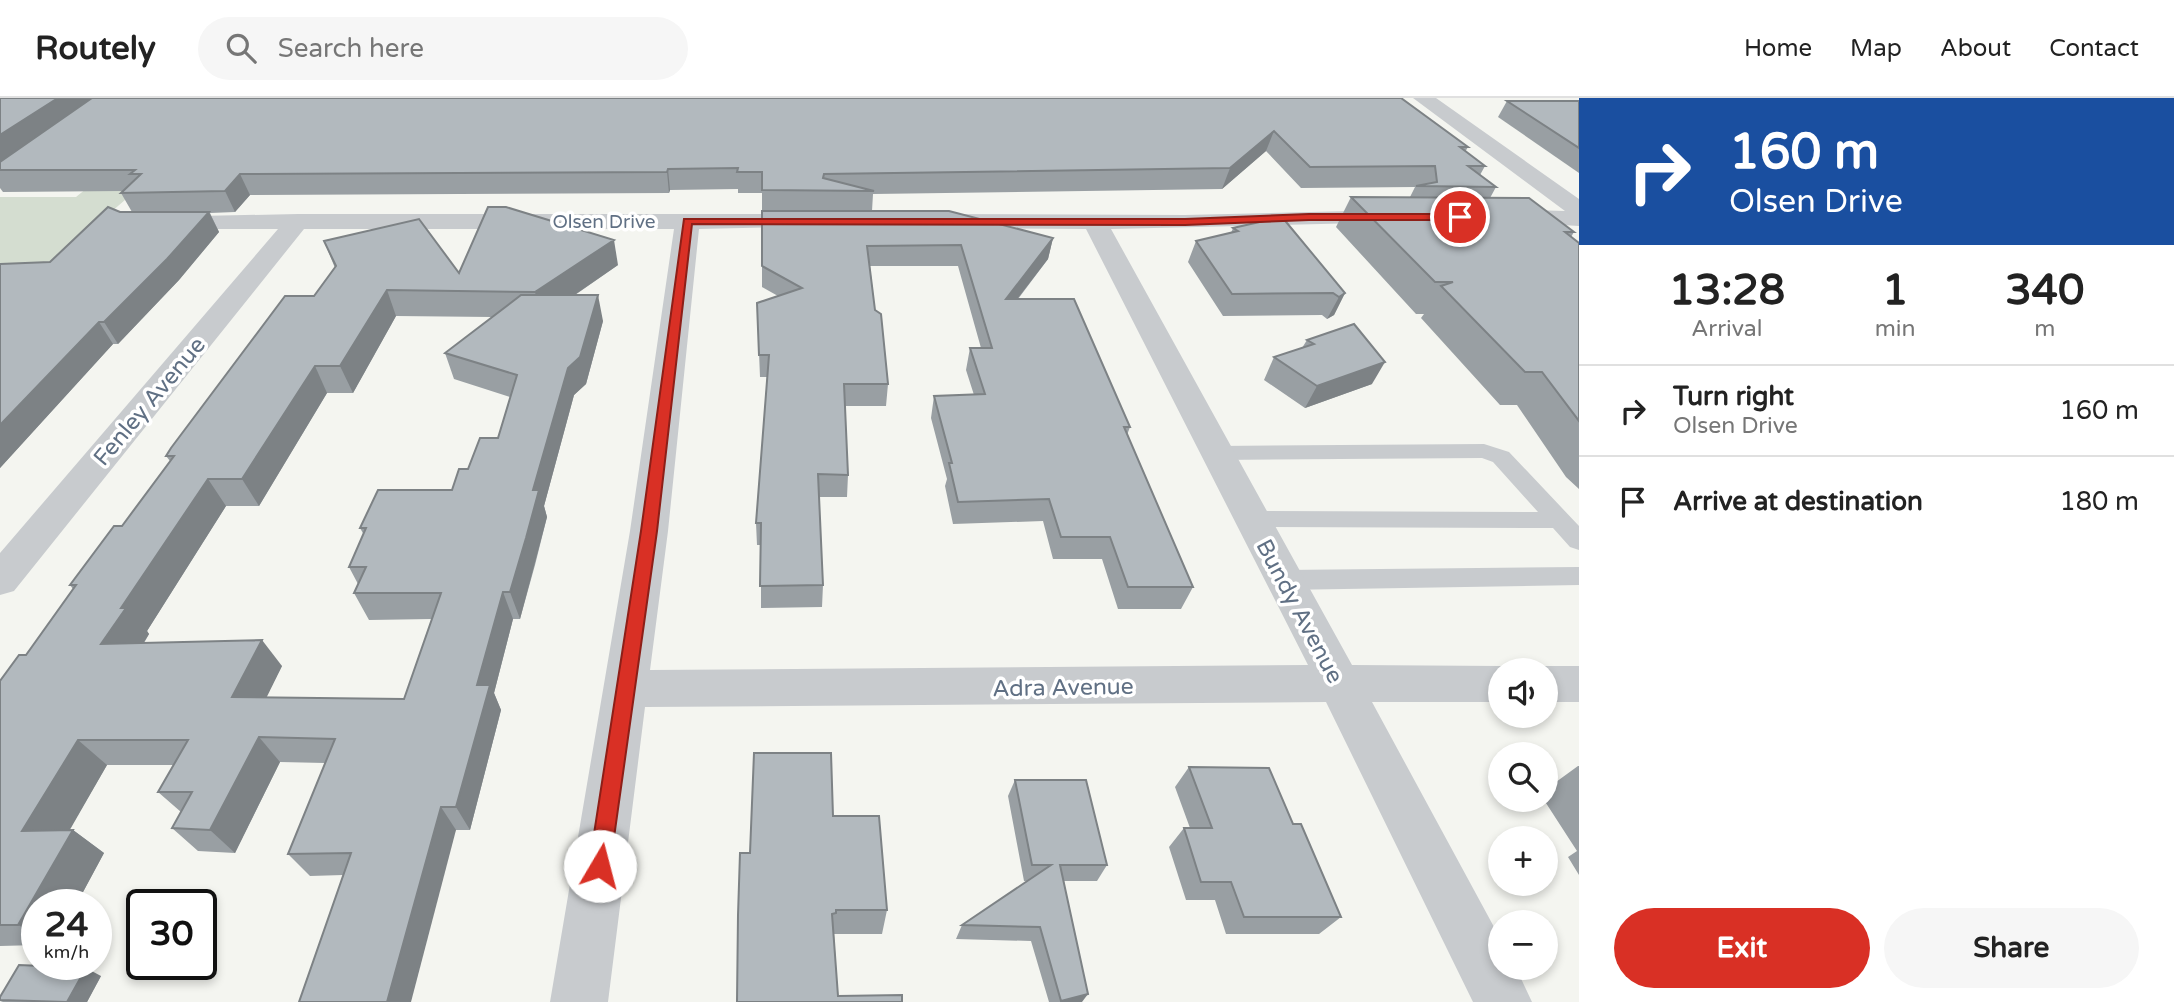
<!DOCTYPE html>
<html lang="en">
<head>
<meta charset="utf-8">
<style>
  body { margin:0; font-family:"Varela Round",sans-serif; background:#f6f6f6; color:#222; height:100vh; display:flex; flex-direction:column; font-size:26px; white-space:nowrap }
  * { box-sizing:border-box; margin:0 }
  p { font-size:23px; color:#767676 }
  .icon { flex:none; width:38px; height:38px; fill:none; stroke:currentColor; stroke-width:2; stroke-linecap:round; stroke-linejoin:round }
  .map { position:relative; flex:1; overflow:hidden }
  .panel { display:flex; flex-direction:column; background:#fff; width:595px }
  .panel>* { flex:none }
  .hud { background:#1a4fa0; color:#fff; overflow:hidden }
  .buttons { position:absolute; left:1488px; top:560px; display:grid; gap:14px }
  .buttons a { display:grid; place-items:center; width:70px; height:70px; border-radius:50%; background:#fff; box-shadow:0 4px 10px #0003; font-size:35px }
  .speed { position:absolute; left:21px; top:791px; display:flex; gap:14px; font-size:35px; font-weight:700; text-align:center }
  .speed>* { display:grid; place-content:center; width:91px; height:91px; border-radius:50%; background:#fff; box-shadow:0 4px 10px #0003; line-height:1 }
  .speed small { font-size:18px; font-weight:400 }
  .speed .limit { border:4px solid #111; border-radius:10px; background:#fff; color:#111 }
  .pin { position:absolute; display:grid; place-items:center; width:60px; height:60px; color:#fff; margin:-30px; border:4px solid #fff; border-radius:50%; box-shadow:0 2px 7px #0007 }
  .me { position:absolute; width:77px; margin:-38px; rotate:8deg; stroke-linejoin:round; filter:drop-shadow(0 0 5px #0008) }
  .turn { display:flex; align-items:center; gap:24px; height:147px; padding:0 35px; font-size:32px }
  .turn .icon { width:91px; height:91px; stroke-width:2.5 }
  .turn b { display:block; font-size:49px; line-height:60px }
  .eta { display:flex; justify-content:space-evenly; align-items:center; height:119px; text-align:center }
  .eta b { font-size:42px; font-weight:700; line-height:49px }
  .primary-button { display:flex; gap:14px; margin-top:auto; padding:14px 35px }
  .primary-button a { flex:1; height:80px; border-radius:42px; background:#d93025; color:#fff; font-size:28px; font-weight:700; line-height:80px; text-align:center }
  .primary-button a+a { background:#f6f6f6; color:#222 }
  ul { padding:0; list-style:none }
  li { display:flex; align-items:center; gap:21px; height:91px; padding:0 35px; border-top:2px solid #e0e0e0 }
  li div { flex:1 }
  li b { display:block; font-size:26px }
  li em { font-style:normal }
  header { display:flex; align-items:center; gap:42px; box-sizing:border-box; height:98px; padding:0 35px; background:#fff; border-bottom:2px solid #e0e0e0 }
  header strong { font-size:33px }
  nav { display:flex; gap:38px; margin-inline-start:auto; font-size:24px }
  .search { width:490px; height:63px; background:#f6f6f6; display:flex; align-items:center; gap:18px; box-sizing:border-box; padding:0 24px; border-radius:38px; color:#767676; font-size:26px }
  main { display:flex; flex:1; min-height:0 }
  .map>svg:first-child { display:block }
</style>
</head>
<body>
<header>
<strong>Routely</strong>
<div class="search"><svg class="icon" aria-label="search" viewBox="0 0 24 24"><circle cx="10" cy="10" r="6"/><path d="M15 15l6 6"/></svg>Search here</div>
<nav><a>Home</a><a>Map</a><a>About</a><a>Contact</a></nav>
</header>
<main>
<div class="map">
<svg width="1579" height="904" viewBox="0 0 1579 904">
  <rect width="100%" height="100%" fill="#f4f5f0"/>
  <polygon fill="#d4ddd0" points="198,0 243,0 30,184 0,184 0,99 76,99"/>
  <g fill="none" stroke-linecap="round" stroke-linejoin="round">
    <g fill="#c8cbce" fill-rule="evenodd">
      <polygon points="1484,346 1509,354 1579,428 1579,452 1570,449 1553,430 1252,429 1244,427 1240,421 1244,415 1252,413 1538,414 1493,364 1482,360 1218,362 1210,360 1207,355 1210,350 1218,348"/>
      <polygon points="1579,469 1579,487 1283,492 1274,489 1270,482 1274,475 1283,472"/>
    </g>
    <g fill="#c8cbce" fill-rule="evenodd">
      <polygon points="1413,0 1436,0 1579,101 1579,128 1493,123 1490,118 1493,113 1502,111 1565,113"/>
      <polygon points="1393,112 1402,114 1405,119 1402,124 1111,131 1352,567 1500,568 1514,572 1500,572 1500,604 1372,604 1500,840 1500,870 1516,870 1532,904 1473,904 1326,604 645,609 608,904 550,904 630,433 674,131 304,131 14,493 0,497 0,455 278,131 162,131 153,129 150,124 153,119 298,116 816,116 825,118 828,123 825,128 699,131 668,433 650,572 1308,567 1086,131 936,130 927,128 924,123 927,118 936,116 1185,117"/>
      <polygon points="1545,568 1579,568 1579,604 1545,604 1545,572 1531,572"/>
    </g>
  </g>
  <g fill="#999fa3" fill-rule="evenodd">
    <polygon points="0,0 1401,0 1468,49 1465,54 1485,68 1480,77 1496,89 1490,100 1574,134 1571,139 1579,145 1579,391 1566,379 1517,307 1500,307 1421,220 1424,216 1416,216 1336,129 1351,99 1410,99 1415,89 1301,90 1266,53 1222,91 873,96 872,113 1053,140 1048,161 1018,201 1130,329 1127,337 1193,489 1181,511 1118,511 1102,461 1053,461 1043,423 953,426 945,388 947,381 931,320 934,298 974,297 966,272 970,250 981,250 958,168 870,168 875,212 888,286 886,308 845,308 848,377 847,399 819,399 823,487 822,509 761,510 761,447 757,447 756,425 767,279 760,279 757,205 778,198 762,189 762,95 738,95 738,91 670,92 669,95 250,97 235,114 210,115 219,134 179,182 118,246 113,246 0,370 0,166 50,164 120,114 132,114 121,95 123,93 3,94 0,90"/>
    <polygon points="1507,3 1579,3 1579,75 1498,19"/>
    <polygon points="1233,130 1345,195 1334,217 1327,221 1322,217 1223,218 1188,164 1196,143 1231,135"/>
    <path d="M324,143L459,175L618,167L575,197L603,223L586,286L574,297L544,408L547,419L535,467L520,521H513L494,595L501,612L470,732H456L343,777L310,778L288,756L325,665L280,664L235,755L198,753L172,730L181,714L158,694L174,667H107L69,732H73L104,755L76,807H37V847L0,848V583L26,557L73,491L70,487L122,428L170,363L166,358L314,198L335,170ZM396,218L492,219L445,255L454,281L510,299L498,340L468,371L452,392L360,430L364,437L349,469L358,486L354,495L369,522L432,521L404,601L266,599L282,568L144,545L149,536L147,533L226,408H259L327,295H353Z"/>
    <polygon points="1307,242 1372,286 1305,310 1264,282 1274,259 1302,250"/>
    <polygon points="1578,668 1579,668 1579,777 1568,759 1577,753 1544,702 1545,702 1545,692"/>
    <polygon points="1189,669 1293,726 1341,819 1319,836 1226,836 1215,802 1186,802 1169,749 1184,730 1190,730 1175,689"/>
    <polygon points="1015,682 1107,767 1097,783 1064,783 1082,904 1049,904 1031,843 956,841 962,827 1028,783 1024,783 1008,698"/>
    <polygon points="833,718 887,812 882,836 834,836 838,898 737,904 750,755"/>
    <polygon points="101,878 87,904 3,904 0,903 0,899"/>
  </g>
  <g fill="#7d8285">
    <polygon points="58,0 97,0 0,67 0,37"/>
    <polygon points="1274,33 1266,53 1222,91 1230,70"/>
    <polygon points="668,71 670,92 669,95 667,74"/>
    <polygon points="240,76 250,97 235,114 225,93"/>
    <polygon points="209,114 219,134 179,182 118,246 104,224"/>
    <polygon points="1053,140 1048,161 1001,222 1006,201"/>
    <polygon points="614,142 618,167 541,220 535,194"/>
    <polygon points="387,192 396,218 353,295 340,268"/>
    <polygon points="1345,195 1334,217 1327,221 1339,199"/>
    <polygon points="598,197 603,223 586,286 574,297 544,408 547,419 520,521 510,494 533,392 568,270"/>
    <polygon points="99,224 113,246 0,370 0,327"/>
    <polygon points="1385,264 1372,286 1305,310 1317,288"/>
    <polygon points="315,268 327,295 259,408 242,381"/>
    <polygon points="208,381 226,408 147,533 149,536 126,573 101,546 121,510"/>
    <polygon points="503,494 513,521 494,595 501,612 470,732 456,709 477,587"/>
    <polygon points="262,542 282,568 254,625 232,599"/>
    <polygon points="259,639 280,664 235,755 210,732"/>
    <polygon points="78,642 107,667 56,756 22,733"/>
    <polygon points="441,709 456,732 411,904 387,904"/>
    <polygon points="73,732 104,755 76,807 37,807 37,837 18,827"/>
    <polygon points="86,870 101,878 87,904 67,904"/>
    <polygon points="1088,896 1082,904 1060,904 1061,903"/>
  </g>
  <g fill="#b2b9be" stroke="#7d8285" stroke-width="2">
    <polygon points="0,0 58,0 0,37"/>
    <polygon points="92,0 1401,0 1468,49 1460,49 1485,68 1468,68 1496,89 1416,88 1437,84 1435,68 1310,69 1274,33 1230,70 824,76 823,80 874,93 762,92 762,74 737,74 738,70 668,71 667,74 240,76 225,93 121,95 141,76 130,76 135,72 0,72 0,64"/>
    <polygon points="1507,3 1579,3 1579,50"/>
    <polygon points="1351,99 1529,100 1574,134 1565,134 1579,145 1579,323 1542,274 1525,274 1441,188 1453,184 1435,184"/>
    <polygon points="108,109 120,114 209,114 167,161 104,224 99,224 0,327 0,166 50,164"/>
    <polygon points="488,109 506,109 614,142 535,194 387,192 340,268 315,268 242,381 208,381 121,510 126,510 101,546 262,542 232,599 404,601 441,495 354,495 366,469 349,469 366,430 360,430 378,392 452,392 459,371 468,371 480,340 498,340 517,277 445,255 521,197 598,197 580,259 568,270 533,392 539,392 526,440 510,494 503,494 477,587 490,587 456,709 441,709 387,904 299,904 351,755 288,756 335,641 259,639 210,732 172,730 192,694 158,694 188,642 78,642 22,733 73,732 18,827 0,827 0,583 19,557 26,557 76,487 70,487 114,428 122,428 174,358 166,358 171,350 285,198 314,198 336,168 324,143 419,121 459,175"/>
    <polygon points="762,113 949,113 1053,140 1006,201 1074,201 1130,329 1124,329 1193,489 1128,489 1110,439 1061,439 1049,401 958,404 949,365 952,365 934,298 985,296 970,250 992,250 961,147 867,148 875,212 881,216 888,286 844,286 848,377 818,376 823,487 760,488 761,425 756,425 769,257 759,257 757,205 802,190 762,168"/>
    <polygon points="1282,119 1345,195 1339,199 1333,195 1232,196 1196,143 1238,133 1233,130"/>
    <polygon points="1354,226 1385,264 1317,288 1274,259 1314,246 1307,242"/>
    <polygon points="754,655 831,655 833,718 879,718 887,812 836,812 836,815 832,816 838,898 902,897 902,904 737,904 738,817 740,755 750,755"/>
    <polygon points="1189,669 1269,670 1293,726 1301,726 1341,819 1244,819 1231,784 1201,784 1184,730 1212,730"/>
    <polygon points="1015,682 1086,682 1107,767 1060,767 1088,896 1061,903 1040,829 962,827 1051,767 1032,767"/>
    <polygon points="19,867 86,870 67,904 0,902 0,899"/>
  </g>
  <polygon fill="#d93025" stroke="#8d1f18" stroke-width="2" points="1309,116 1460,116 1465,119 1460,122 1309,122 1185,127 692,126 657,433 610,768 607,775 600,778 592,775 589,768 641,433 684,121 1185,121"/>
  <g text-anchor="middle" stroke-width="7" stroke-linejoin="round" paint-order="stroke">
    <g font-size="19" fill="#607084" stroke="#fff">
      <text x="604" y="130">Olsen Drive</text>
    </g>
    <g font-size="23" fill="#607084" stroke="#fff">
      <text transform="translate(149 303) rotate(-50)" y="8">Fenley Avenue</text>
      <text transform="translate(1300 513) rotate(62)" y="8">Bundy Avenue</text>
      <text transform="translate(1063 589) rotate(-1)" y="8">Adra Avenue</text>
    </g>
  </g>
</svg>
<div class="buttons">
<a><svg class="icon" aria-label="sound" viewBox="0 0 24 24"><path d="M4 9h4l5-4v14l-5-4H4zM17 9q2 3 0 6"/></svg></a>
<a><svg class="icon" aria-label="search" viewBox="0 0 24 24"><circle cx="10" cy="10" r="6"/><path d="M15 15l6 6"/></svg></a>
<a>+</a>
<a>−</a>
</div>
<div class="speed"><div>24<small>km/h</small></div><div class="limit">30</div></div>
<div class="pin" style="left:1460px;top:119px;background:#d93025"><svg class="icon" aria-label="arrive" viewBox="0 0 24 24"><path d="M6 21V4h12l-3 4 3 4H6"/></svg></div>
<svg class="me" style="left:600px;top:768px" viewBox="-20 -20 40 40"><circle r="19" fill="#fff"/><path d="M0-13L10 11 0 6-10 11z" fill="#d93025"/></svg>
</div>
<section class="panel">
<div class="hud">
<div class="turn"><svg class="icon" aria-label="right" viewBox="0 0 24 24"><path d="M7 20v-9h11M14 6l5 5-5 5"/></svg><div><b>160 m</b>Olsen Drive</div></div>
</div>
<div class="eta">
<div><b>13:28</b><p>Arrival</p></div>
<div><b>1</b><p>min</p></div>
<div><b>340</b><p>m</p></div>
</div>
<ul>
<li><svg class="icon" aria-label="right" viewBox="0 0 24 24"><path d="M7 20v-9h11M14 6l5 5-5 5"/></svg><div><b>Turn right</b><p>Olsen Drive</p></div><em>160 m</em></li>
<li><svg class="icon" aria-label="arrive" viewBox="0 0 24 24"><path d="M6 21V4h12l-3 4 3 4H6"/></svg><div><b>Arrive at destination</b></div><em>180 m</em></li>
</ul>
<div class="primary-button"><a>Exit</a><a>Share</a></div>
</section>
</main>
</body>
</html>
